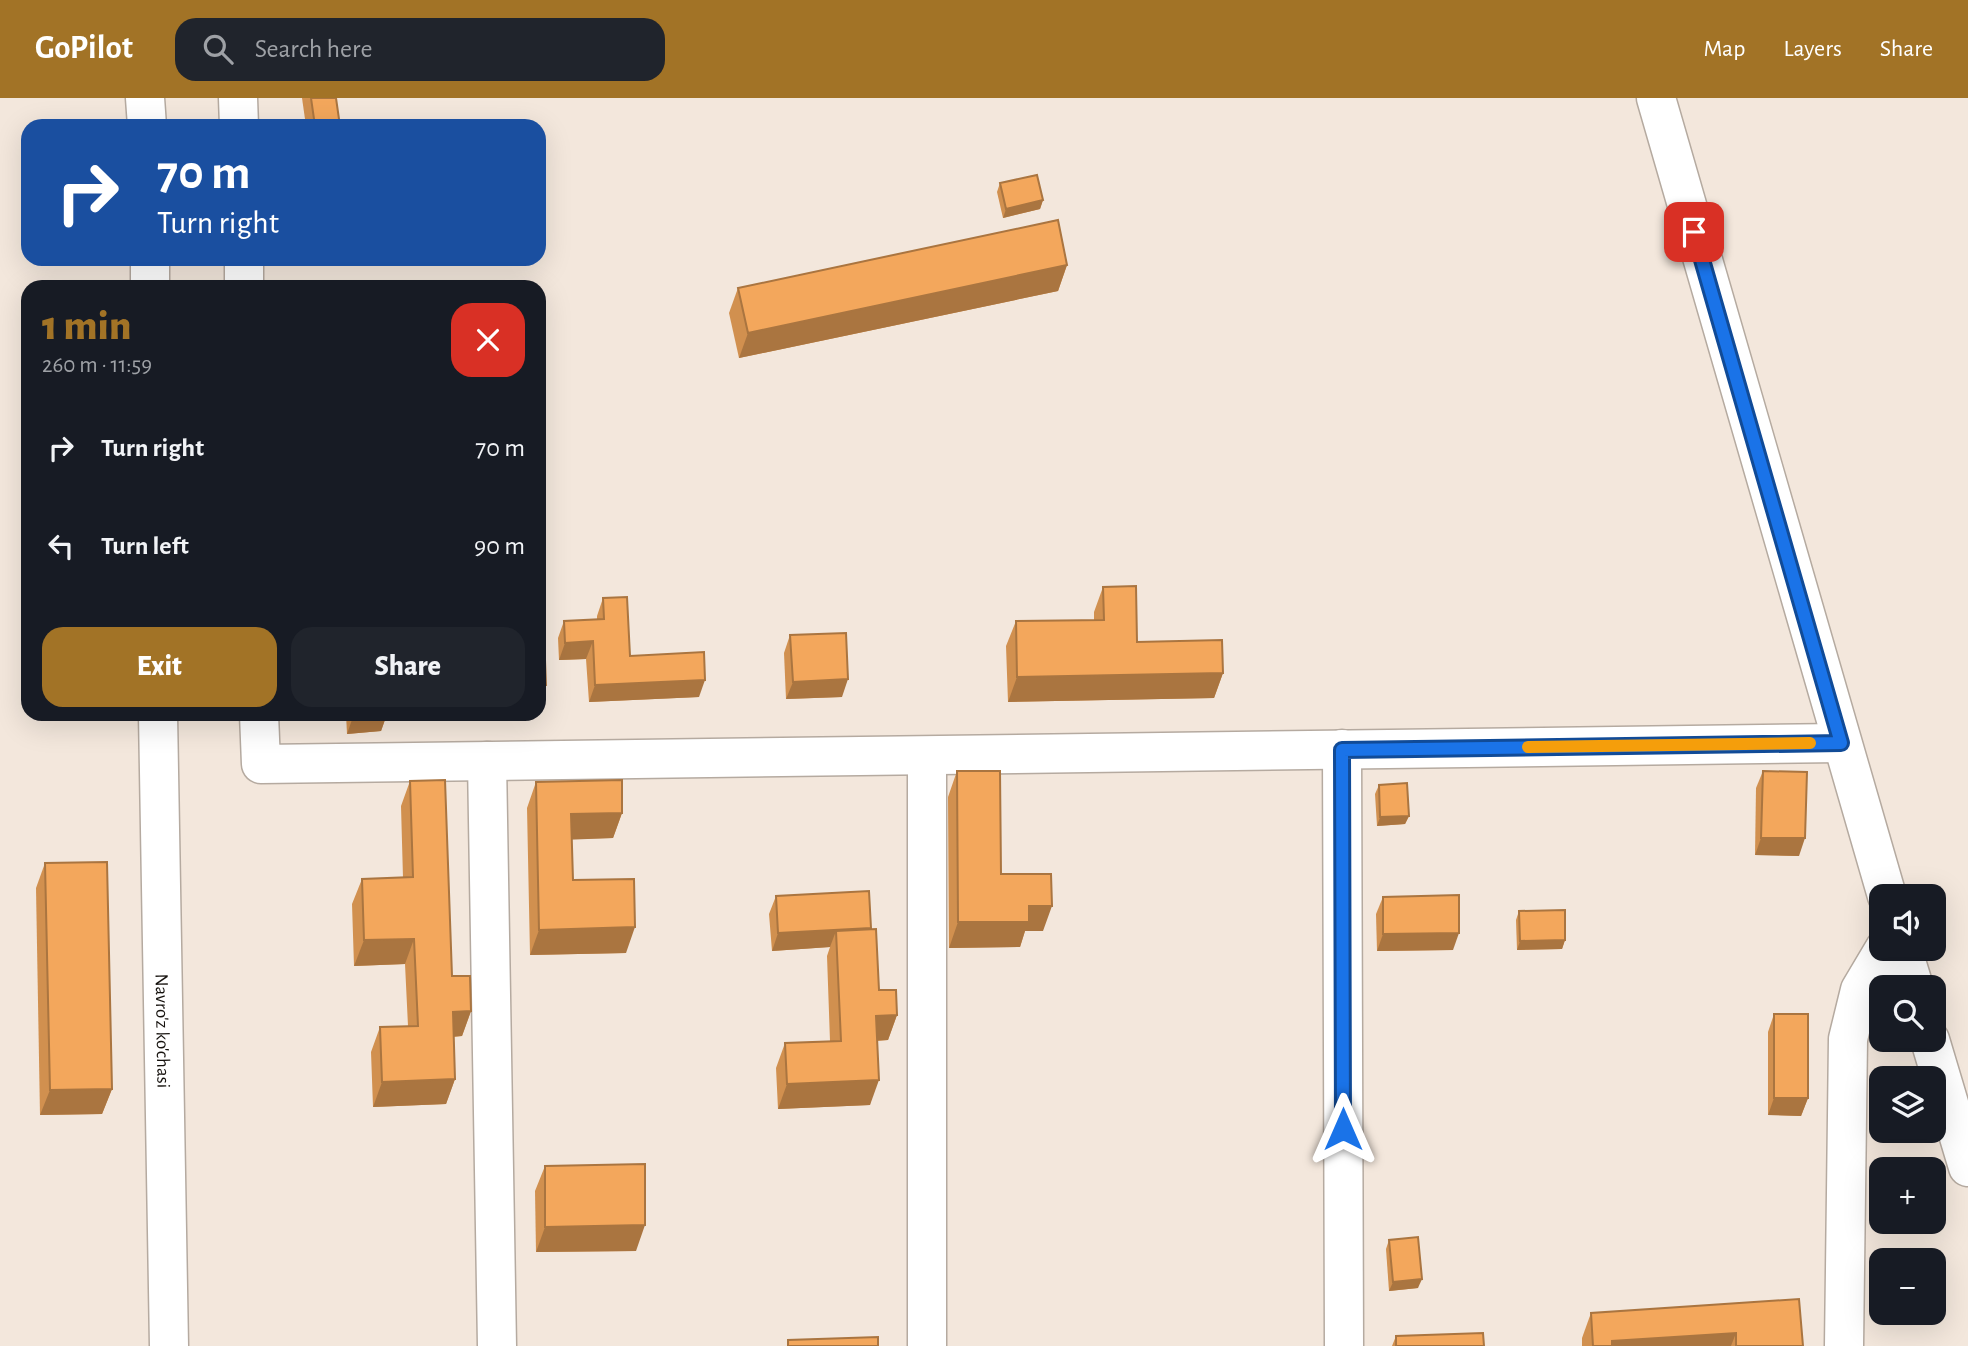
<!DOCTYPE html>
<html lang="en">
<head>
<meta charset="utf-8">
<style>
  body { margin:0; font-family:"Alegreya Sans",sans-serif; background:#20242c; color:#f1f3f6; height:100vh; display:flex; flex-direction:column; font-size:26px; white-space:nowrap }
  * { box-sizing:border-box; margin:0 }
  p { font-size:23px; color:#9ea1a6 }
  .icon { flex:none; width:38px; height:38px; fill:none; stroke:currentColor; stroke-width:2; stroke-linecap:round; stroke-linejoin:round }
  .map { position:relative; flex:1; overflow:hidden }
  .drawer { position:absolute; left:21px; top:182px; width:525px; height:441px; display:flex; flex-direction:column; background:#171b24; border-radius:21px; box-shadow:0 7px 28px #0002 }
  .drawer>* { flex:none }
  .hud { position:absolute; left:21px; top:21px; width:525px; height:147px; border-radius:21px; box-shadow:0 7px 28px #0002; background:#1a4fa0; color:#fff; overflow:hidden }
  .tools { position:absolute; left:1869px; top:786px; display:grid; gap:14px }
  .tools a { display:grid; place-items:center; width:77px; height:77px; border-radius:14px; background:#171b24; box-shadow:0 7px 28px #0002; font-size:35px }
  .pin { position:absolute; display:grid; place-items:center; width:60px; height:60px; color:#fff; margin:-30px; border-radius:14px; box-shadow:0 4px 10px #0006 }
  .me { position:absolute; width:77px; margin:-38px; rotate:0deg; stroke-linejoin:round; filter:drop-shadow(0 0 5px #0008) }
  .turn { display:flex; align-items:center; gap:24px; height:147px; padding:0 21px; font-size:32px }
  .turn .icon { width:91px; height:91px; stroke-width:2.5 }
  .turn b { display:block; font-size:49px; line-height:60px }
  .round { display:grid; place-items:center; flex:none; width:74px; height:74px; border-radius:21px; background:#20242c }
  .overview { display:flex; align-items:center; justify-content:space-between; height:119px; padding:0 21px }
  h1 { font-size:42px; font-weight:800; line-height:52px; color:#a27326 }
  .action { display:flex; gap:14px; margin-top:auto; padding:14px 21px }
  .action a { flex:1; height:80px; border-radius:21px; background:#a27326; color:#fff; font-size:28px; font-weight:800; line-height:80px; text-align:center }
  .action a+a { background:#20242c; color:#f1f3f6 }
  ul { padding:0; list-style:none }
  li { display:flex; align-items:center; gap:21px; height:98px; padding:0 21px }
  li div { flex:1 }
  li b { display:block; font-size:26px }
  li em { font-style:normal }
  header { display:flex; align-items:center; gap:42px; box-sizing:border-box; height:98px; padding:0 35px; background:#a27326; color:#fff }
  header strong { font-size:33px }
  nav { display:flex; gap:38px; margin-inline-start:auto; font-size:24px }
  .search { width:490px; height:63px; background:#20242c; display:flex; align-items:center; gap:18px; box-sizing:border-box; padding:0 24px; border-radius:21px; color:#9ea1a6; font-size:26px }
  .map>svg:first-child { display:block }
</style>
</head>
<body>
<header>
<strong>GoPilot</strong>
<div class="search"><svg class="icon" aria-label="search" viewBox="0 0 24 24"><circle cx="10" cy="10" r="6"/><path d="M15 15l6 6"/></svg>Search here</div>
<nav><a>Map</a><a>Layers</a><a>Share</a></nav>
</header>
<div class="map">
<svg width="1968" height="1248" viewBox="0 0 1968 1248">
  <rect width="100%" height="100%" fill="#f3e7dc"/>
  <g fill="none" stroke-linecap="round" stroke-linejoin="round">
    <defs>
      <g id="minor">
        <polyline points="145,0 147,28"/>
        <polyline points="238,0 239,28"/>
        <polyline points="1656,0 1887,798"/>
        <polyline points="150,161 150,189"/>
        <polyline points="244,161 244,189"/>
        <path id="s1" d="M158,616L169,1248"/>
        <polyline points="259,616 261,666 1841,645"/>
        <polyline points="1342,651 1344,1248"/>
        <polyline points="927,658 927,1248"/>
        <polyline points="487,663 497,1248"/>
        <polyline points="1902,850 1914,889"/>
        <polyline points="1930,942 1968,1069"/>
        <polyline points="1844,1248 1848,941 1860,892 1885,850"/>
      </g>
    </defs>
    <use href="#minor" stroke="#b5aaa0" stroke-width="41"/>
    <use href="#minor" stroke="#fff" stroke-width="38"/>
  </g>
  <g fill="#d1904f">
    <polygon points="302,0 336,0 340,28 306,28"/>
    <polygon points="1000,85 1043,102 1040,111 1003,120 997,94"/>
    <polygon points="1067,167 1058,193 739,260 729,215 738,190"/>
    <polygon points="1103,489 1137,544 1223,575 1214,600 1008,604 1006,548 1016,523 1094,522 1094,514"/>
    <polygon points="603,500 630,558 699,599 589,604 586,561 559,562 558,540 564,523 597,521 597,518"/>
    <polygon points="790,537 842,599 786,601 784,555"/>
    <polygon points="346,616 387,616 381,633 347,636"/>
    <polygon points="957,673 1001,776 1043,833 1025,833 1020,849 949,850 948,699"/>
    <polygon points="1763,673 1799,758 1755,757 1756,690"/>
    <polygon points="410,683 452,878 471,913 462,938 454,939 455,981 446,1006 373,1009 371,954 380,929 408,928 405,866 354,868 352,806 362,781 403,780 401,708"/>
    <polygon points="536,684 622,715 613,740 572,741 573,782 626,855 530,857 527,710"/>
    <polygon points="1379,687 1409,718 1405,726 1377,728 1375,696"/>
    <polygon points="45,765 112,991 102,1016 40,1017 36,790"/>
    <polygon points="776,798 871,830 879,892 897,917 888,942 877,943 870,1007 778,1011 776,970 785,945 830,943 827,858 830,849 772,853 769,816"/>
    <polygon points="1383,799 1453,852 1377,853 1376,816"/>
    <polygon points="1519,813 1565,842 1562,851 1517,852 1516,822"/>
    <polygon points="1774,916 1808,1000 1801,1018 1768,1017 1768,934"/>
    <polygon points="545,1068 636,1153 536,1154 535,1093"/>
    <polygon points="1389,1142 1418,1190 1389,1193 1386,1151"/>
    <polygon points="1799,1201 1803,1248 1582,1248 1582,1240 1591,1215"/>
    <polygon points="1396,1238 1484,1248 1392,1248"/>
  </g>
  <g fill="#aa7540">
    <polygon points="1043,102 1040,111 1003,120 1006,111"/>
    <polygon points="1067,167 1058,193 739,260 748,235"/>
    <polygon points="593,543 586,561 559,562 565,545"/>
    <polygon points="1223,575 1214,600 1008,604 1017,579"/>
    <polygon points="848,581 842,599 786,601 793,584"/>
    <polygon points="705,582 699,599 589,604 595,587"/>
    <polygon points="539,587 546,587 539,605"/>
    <polygon points="354,616 387,616 381,633 347,636"/>
    <polygon points="622,715 613,740 562,742 571,716"/>
    <polygon points="1409,718 1405,726 1377,728 1380,719"/>
    <polygon points="1761,740 1805,740 1799,758 1755,757"/>
    <polygon points="1029,808 1052,808 1043,833 1025,833 1020,849 949,850 958,824"/>
    <polygon points="635,829 626,855 530,857 539,832"/>
    <polygon points="871,830 865,847 836,833 830,849 772,853 778,835"/>
    <polygon points="1459,835 1453,852 1377,853 1383,836"/>
    <polygon points="414,841 405,866 354,868 364,842"/>
    <polygon points="1565,842 1562,851 1517,852 1520,843"/>
    <polygon points="471,913 462,938 444,939 453,914"/>
    <polygon points="897,917 888,942 867,943 876,918"/>
    <polygon points="455,981 446,1006 373,1009 382,984"/>
    <polygon points="879,982 870,1007 778,1011 787,986"/>
    <polygon points="112,991 102,1016 40,1017 50,992"/>
    <polygon points="1774,1000 1808,1000 1801,1018 1768,1017"/>
    <polygon points="645,1127 636,1153 536,1154 545,1129"/>
    <polygon points="1422,1181 1418,1190 1389,1193 1393,1184"/>
    <polygon points="1736,1235 1731,1248 1610,1248 1612,1243"/>
  </g>
  <g fill="#f3a75c" stroke="#aa7540" stroke-width="2">
    <polygon points="311,0 336,0 340,28 315,28"/>
    <polygon points="1037,77 1043,102 1006,111 1000,85"/>
    <polygon points="1058,122 1067,167 748,235 738,190"/>
    <polygon points="1136,488 1137,544 1222,542 1223,575 1017,579 1016,523 1104,522 1103,489"/>
    <polygon points="627,499 630,558 704,554 705,582 595,587 593,543 565,545 564,523 604,521 603,500"/>
    <polygon points="846,535 848,581 793,584 790,537"/>
    <polygon points="539,537 544,537 546,587 539,587"/>
    <polygon points="957,673 1000,673 1001,776 1051,776 1052,808 1029,808 1029,824 958,824"/>
    <polygon points="1763,673 1807,674 1805,740 1761,740"/>
    <polygon points="445,682 452,878 470,878 471,913 453,914 455,981 382,984 380,929 418,928 414,841 364,842 362,781 413,779 410,683"/>
    <polygon points="622,682 622,715 571,716 573,782 634,781 635,829 539,832 536,684"/>
    <polygon points="1407,685 1409,718 1380,719 1379,687"/>
    <polygon points="107,764 112,991 50,992 45,765"/>
    <polygon points="869,793 871,830 778,835 776,798"/>
    <polygon points="1459,797 1459,835 1383,836 1383,799"/>
    <polygon points="1565,812 1565,842 1520,843 1519,813"/>
    <polygon points="876,831 879,892 896,892 897,917 876,918 879,982 787,986 785,945 841,943 836,833"/>
    <rect x="1774" y="916" width="34" height="84"/>
    <polygon points="645,1066 645,1127 545,1129 545,1068"/>
    <polygon points="1418,1139 1422,1181 1393,1184 1389,1142"/>
    <polygon points="1799,1201 1803,1248 1736,1248 1736,1235 1612,1243 1612,1248 1593,1248 1591,1215"/>
    <polygon points="1483,1235 1484,1248 1396,1248 1396,1238"/>
    <polygon points="878,1239 878,1248 788,1248 788,1242"/>
  </g>
  <g fill="none" stroke-linecap="round" stroke-linejoin="round">
    <defs>
      <polyline id="route" points="1343,1031 1342,652 1841,645 1694,134"/>
    </defs>
    <use href="#route" stroke="#114b97" stroke-width="18"/>
    <use href="#route" stroke="#1a73e8" stroke-width="12"/>
    <polyline stroke="#f59e0b" stroke-width="12" points="1528,649 1810,645"/>
  </g>
  <g text-anchor="middle" stroke-width="7" stroke-linejoin="round" paint-order="stroke">
    <g font-size="19" fill="#16120e" stroke="#fff5ec">
      <text dy="7" stroke="none"><textPath href="#s1" startOffset="317">Navro'z ko'chasi</textPath></text>
    </g>
  </g>
</svg>
<div class="tools">
<a><svg class="icon" aria-label="sound" viewBox="0 0 24 24"><path d="M4 9h4l5-4v14l-5-4H4zM17 9q2 3 0 6"/></svg></a>
<a><svg class="icon" aria-label="search" viewBox="0 0 24 24"><circle cx="10" cy="10" r="6"/><path d="M15 15l6 6"/></svg></a>
<a><svg class="icon" aria-label="layers" viewBox="0 0 24 24"><path d="M12 4l9 5-9 5-9-5zM3 14l9 5 9-5"/></svg></a>
<a>+</a>
<a>−</a>
</div>
<div class="pin" style="left:1694px;top:134px;background:#d93025"><svg class="icon" aria-label="arrive" viewBox="0 0 24 24"><path d="M6 21V4h12l-3 4 3 4H6"/></svg></div>
<svg class="me" style="left:1343px;top:1031px" viewBox="-20 -20 40 40"><path d="M0-17L14 15 0 8-14 15z" fill="#1a73e8" stroke="#fff" stroke-width="4"/></svg>
<div class="hud">
<div class="turn"><svg class="icon" aria-label="right" viewBox="0 0 24 24"><path d="M7 20v-9h11M14 6l5 5-5 5"/></svg><div><b>70 m</b>Turn right</div></div>
</div>
<section class="drawer">
<div class="overview"><div><h1>1 min</h1><p>260 m · 11:59</p></div><a class="round" style="background:#d93025;color:#fff"><svg class="icon" aria-label="close" viewBox="0 0 24 24"><path d="M6 6l12 12M18 6L6 18"/></svg></a></div>
<ul>
<li><svg class="icon" aria-label="right" viewBox="0 0 24 24"><path d="M7 20v-9h11M14 6l5 5-5 5"/></svg><div><b>Turn right</b></div><em>70 m</em></li>
<li><svg class="icon" aria-label="left" viewBox="0 0 24 24"><path d="M17 20v-9H6M10 6l-5 5 5 5"/></svg><div><b>Turn left</b></div><em>90 m</em></li>
</ul>
<div class="action"><a>Exit</a><a>Share</a></div>
</section>
</div>
</body>
</html>
